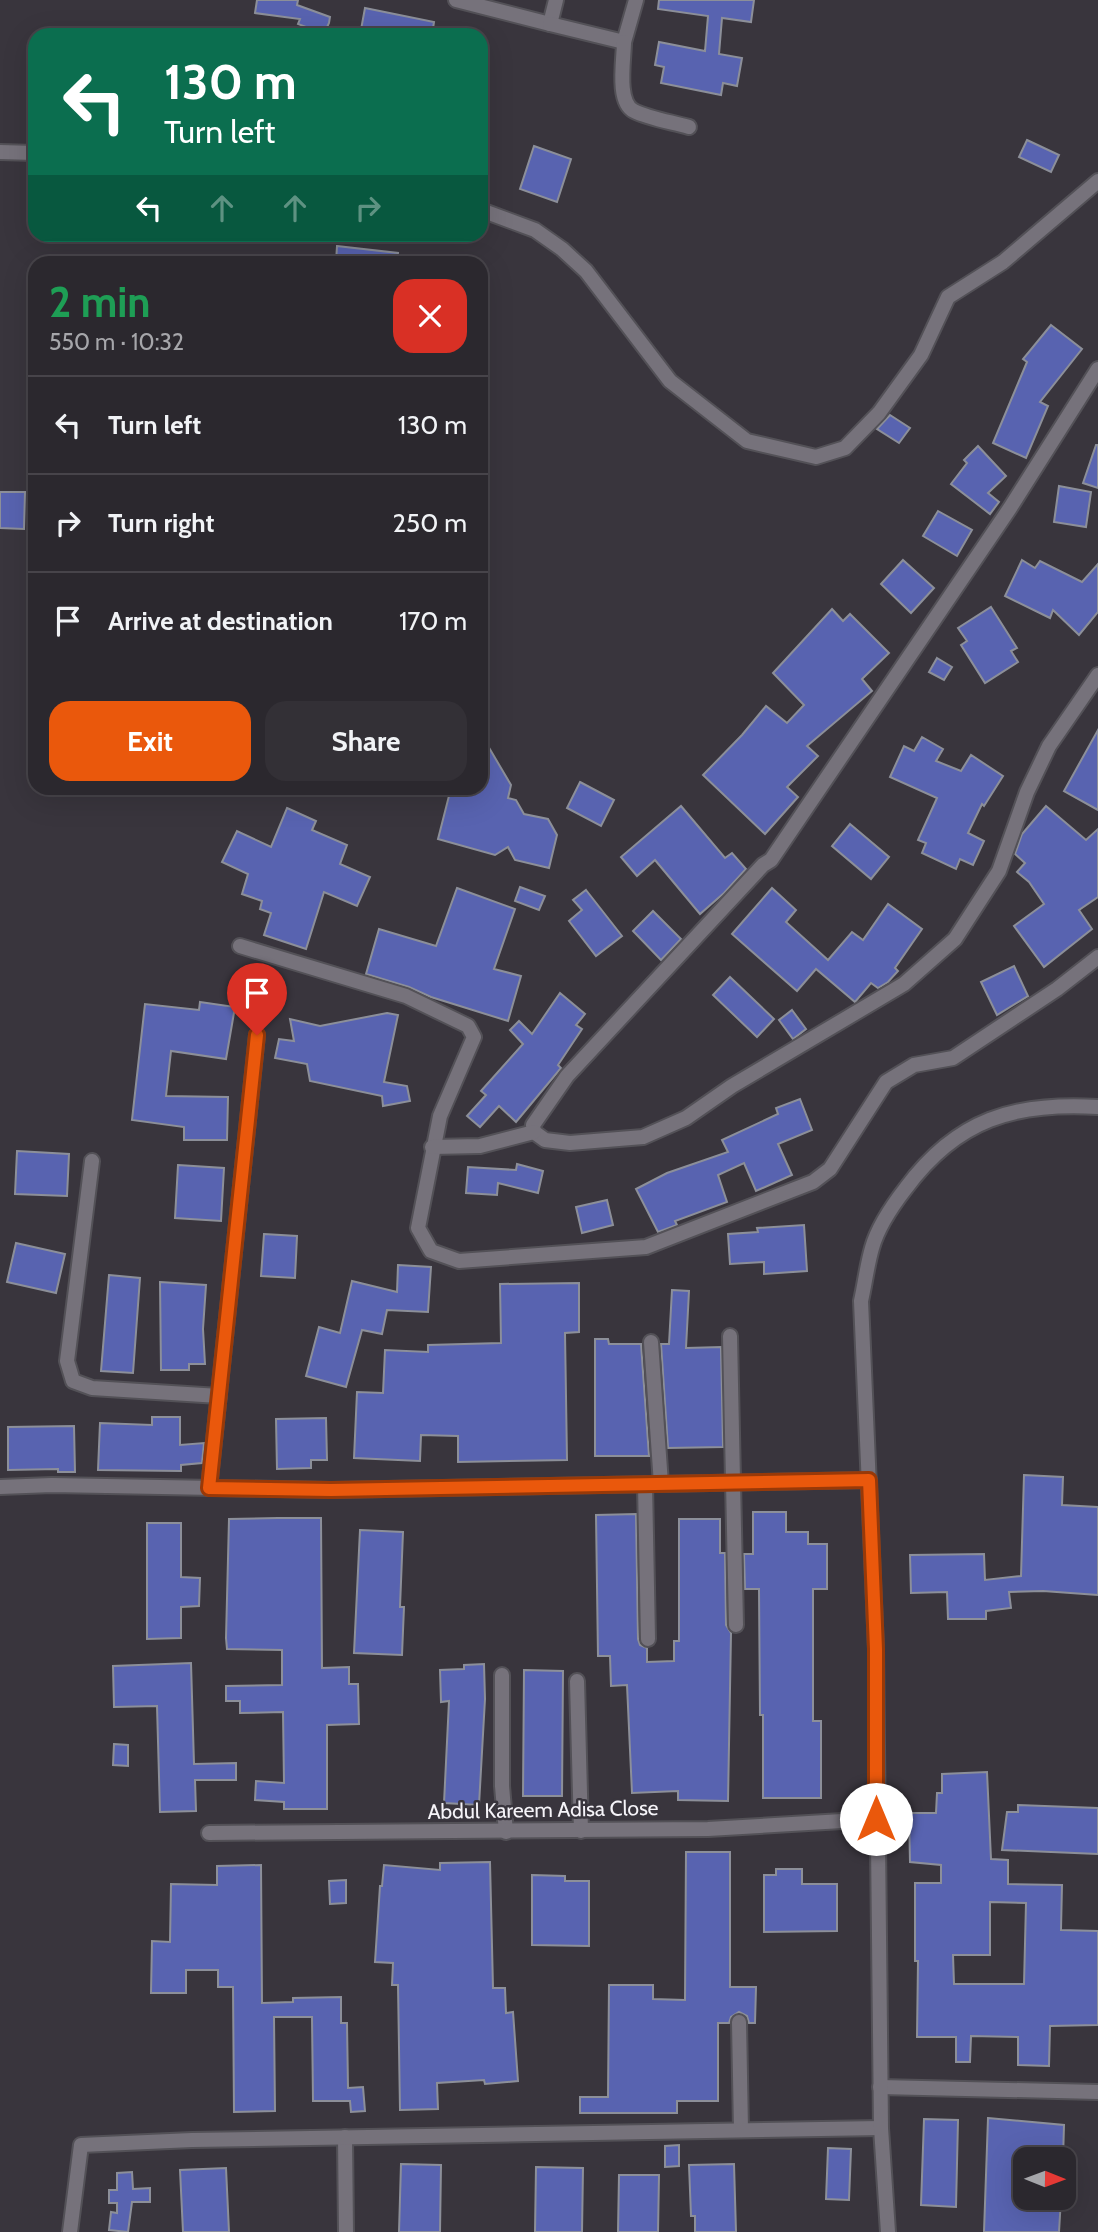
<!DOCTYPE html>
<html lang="en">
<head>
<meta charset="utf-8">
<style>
  body { margin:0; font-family:Cabin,sans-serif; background:#333036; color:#f1f3f6; height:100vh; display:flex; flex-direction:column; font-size:26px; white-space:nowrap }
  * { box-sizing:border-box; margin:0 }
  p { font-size:23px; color:#a6a6aa }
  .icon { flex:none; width:38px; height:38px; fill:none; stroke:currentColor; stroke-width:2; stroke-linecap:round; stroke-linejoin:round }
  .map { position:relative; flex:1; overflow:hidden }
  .side { position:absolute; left:28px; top:256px; width:460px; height:539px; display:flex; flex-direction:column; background:#2b282e; border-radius:21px; box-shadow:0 7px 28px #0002,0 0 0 2px #47444a }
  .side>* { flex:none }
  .hud { position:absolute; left:28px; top:28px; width:460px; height:214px; border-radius:21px; box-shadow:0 7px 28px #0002,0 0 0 2px #47444a; background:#0b6e4f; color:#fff; overflow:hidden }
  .needle { width:46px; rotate:91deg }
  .fabs { position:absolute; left:1013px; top:2147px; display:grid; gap:14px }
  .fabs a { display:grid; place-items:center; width:63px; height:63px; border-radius:14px; background:#2b282e; box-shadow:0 7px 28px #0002,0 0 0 2px #47444a; font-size:35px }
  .pin { position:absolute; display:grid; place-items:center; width:60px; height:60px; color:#fff; margin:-72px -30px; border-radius:50% 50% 50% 0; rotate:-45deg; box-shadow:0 0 7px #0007 }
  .pin .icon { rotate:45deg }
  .me { position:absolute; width:77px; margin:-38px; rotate:0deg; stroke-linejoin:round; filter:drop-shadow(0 0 5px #0008) }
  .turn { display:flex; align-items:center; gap:24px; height:147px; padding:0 21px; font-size:32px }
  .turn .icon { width:91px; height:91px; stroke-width:2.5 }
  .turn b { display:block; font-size:49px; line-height:60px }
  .lanes { display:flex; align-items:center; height:66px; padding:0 21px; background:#0003; justify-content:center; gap:35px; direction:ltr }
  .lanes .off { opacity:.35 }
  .round { display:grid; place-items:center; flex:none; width:74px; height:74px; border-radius:21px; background:#333036 }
  .head { display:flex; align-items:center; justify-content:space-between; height:119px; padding:0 21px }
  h1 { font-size:42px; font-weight:700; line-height:52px; color:#1e9e55 }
  .button { display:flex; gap:14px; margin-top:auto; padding:14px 21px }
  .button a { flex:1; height:80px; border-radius:21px; background:#ea580c; color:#fff; font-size:28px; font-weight:700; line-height:80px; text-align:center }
  .button a+a { background:#333036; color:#f1f3f6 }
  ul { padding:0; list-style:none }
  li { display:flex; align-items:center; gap:21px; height:98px; padding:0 21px; border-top:2px solid #47444a }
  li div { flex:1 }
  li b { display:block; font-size:26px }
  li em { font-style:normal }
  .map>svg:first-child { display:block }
</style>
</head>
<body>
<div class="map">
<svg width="1098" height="2232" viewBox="0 0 1098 2232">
  <rect width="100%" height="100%" fill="#39353d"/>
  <g fill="#5863b0" stroke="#8c8f99" stroke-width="2" fill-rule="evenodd">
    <polygon points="257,0 298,0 297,5 330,17 329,23 324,34 298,24 300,19 255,13"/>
    <polygon points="659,0 754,0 751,22 722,18 719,54 742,58 737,86 723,83 721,95 661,83 664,67 655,65 659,42 705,51 708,16 658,9"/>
    <polygon points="365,8 434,22 432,35 360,35"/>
    <polygon points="1027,140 1059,155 1051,172 1019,157"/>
    <polygon points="534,146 571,159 557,202 520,189"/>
    <polygon points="337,246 398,253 397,262 336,262"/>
    <polygon points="1051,325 1082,349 1040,402 1048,406 1026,458 993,443 1027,362 1023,359"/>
    <polygon points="890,415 910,428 899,443 877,429"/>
    <polygon points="1096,445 1098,445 1098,488 1083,483"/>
    <polygon points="978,446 1006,476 988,493 999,502 990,514 951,484 967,463 964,460"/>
    <polygon points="1059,486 1091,492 1086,527 1054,522"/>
    <polygon points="0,492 25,492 24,529 0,528"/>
    <polygon points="938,511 972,530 957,556 923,536"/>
    <polygon points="903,560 934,588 911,613 881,584"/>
    <polygon points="1022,560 1035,568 1040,561 1082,582 1098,564 1098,612 1079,635 1053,610 1050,618 1005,596"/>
    <polygon points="991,607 1017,648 1011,651 1018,662 985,683 961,645 967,641 958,628"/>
    <polygon points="832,609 843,621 850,614 889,653 862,679 872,691 807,746 818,756 787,787 798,797 765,834 703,775 742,735 766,706 787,723 804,705 773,673"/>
    <polygon points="937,658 952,667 944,680 929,672"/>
    <polygon points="1098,730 1098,810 1064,791"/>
    <polygon points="481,734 511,785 508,798 516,800 524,814 548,819 557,835 549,868 515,860 508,847 495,855 438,839 451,788 481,788"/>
    <polygon points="922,737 943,749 936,761 961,771 971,755 1003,776 984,806 982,804 968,833 984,841 973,865 960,859 956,869 922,853 926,843 918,840 937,798 890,777 904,746 914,751"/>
    <polygon points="580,782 614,800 601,826 567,808"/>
    <polygon points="681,806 725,858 732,853 746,869 724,893 700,914 655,860 637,876 621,857"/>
    <polygon points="1046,806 1086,840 1098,829 1098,897 1079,910 1092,929 1044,967 1014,926 1044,904 1029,882 1017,872 1025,863 1015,854 1022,834"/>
    <polygon points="287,808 316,821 312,830 347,845 340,864 370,877 357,906 324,892 306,949 264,935 271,913 260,909 262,901 242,894 248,874 222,862 237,831 271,847"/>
    <polygon points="850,824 889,857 871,879 832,846"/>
    <polygon points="520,887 545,896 539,910 515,901"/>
    <polygon points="457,888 515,909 494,969 521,976 508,1021 431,997 409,987 366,974 379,929 436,946"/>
    <polygon points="772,888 796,910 786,922 828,960 852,932 863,940 888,904 922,929 895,968 898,971 888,982 878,988 871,983 855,1002 816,969 797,991 732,934"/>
    <polygon points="586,890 622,936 596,956 569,921 582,910 573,900"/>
    <polygon points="653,911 681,939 661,960 633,931"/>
    <polygon points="1014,966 1028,996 997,1015 981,982"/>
    <polygon points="730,977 774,1019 757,1037 713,995"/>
    <polygon points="560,993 585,1014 576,1025 582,1029 558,1065 561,1068 516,1122 499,1106 480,1127 467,1116 486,1095 481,1091 523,1044 510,1030 519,1021 532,1034"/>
    <polygon points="200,1002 235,1007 226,1059 171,1051 166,1096 228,1097 227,1140 184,1140 184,1127 132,1120 145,1004 199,1010"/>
    <polygon points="792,1010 806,1029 793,1039 779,1020"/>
    <polygon points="387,1013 398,1015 384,1082 407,1086 410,1101 383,1106 382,1096 310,1081 307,1064 275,1058 279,1039 294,1041 290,1019 320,1026"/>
    <polygon points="800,1099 812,1130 778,1144 792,1175 756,1191 744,1163 718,1175 727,1202 675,1221 677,1225 658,1232 636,1189 667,1173 728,1152 722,1140 778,1114 776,1108"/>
    <polygon points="17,1151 69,1154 67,1196 15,1194"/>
    <polygon points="517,1164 543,1171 538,1193 498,1183 497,1195 466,1193 468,1167 516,1170"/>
    <polygon points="178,1165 224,1168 221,1221 175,1218"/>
    <polygon points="607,1200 613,1225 582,1233 576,1207"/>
    <polygon points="804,1225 807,1271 764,1274 764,1262 730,1264 728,1234 758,1232 757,1228"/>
    <polygon points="264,1234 297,1236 295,1278 261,1276"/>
    <polygon points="16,1243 65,1254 56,1293 7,1282"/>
    <polygon points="398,1265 431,1267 428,1312 387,1310 382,1334 362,1330 346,1387 306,1376 319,1327 340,1333 352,1281 397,1292"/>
    <polygon points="109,1275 140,1278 133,1373 101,1371"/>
    <polygon points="160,1282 206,1285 203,1329 205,1364 189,1364 189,1370 161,1370"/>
    <polygon points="579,1283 579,1332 565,1333 567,1460 458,1462 458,1436 421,1435 420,1461 354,1458 357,1392 383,1393 385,1350 428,1352 428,1345 501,1343 500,1284"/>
    <polygon points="672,1290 689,1291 686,1348 721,1347 723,1447 668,1448 661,1344 669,1344"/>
    <polygon points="595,1339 608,1339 609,1344 641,1344 649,1456 595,1456"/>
    <polygon points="152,1417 180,1417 180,1445 204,1443 202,1463 181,1465 181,1471 98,1470 100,1423 152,1425"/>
    <polygon points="326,1418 327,1460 311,1460 311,1468 277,1469 276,1419"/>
    <polygon points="74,1426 75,1472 58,1472 58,1469 8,1470 8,1427"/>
    <polygon points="1024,1475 1063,1477 1062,1505 1098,1507 1098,1595 1043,1591 1009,1592 1011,1608 986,1611 986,1619 948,1619 947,1592 911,1593 910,1555 984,1554 985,1580 1021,1576"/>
    <polygon points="753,1512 786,1512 786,1532 808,1532 808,1544 827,1544 827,1589 813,1589 813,1721 821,1721 821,1798 763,1798 763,1715 760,1715 759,1589 745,1589 744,1554 753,1554"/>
    <polygon points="636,1514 638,1639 640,1645 647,1648 647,1662 674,1661 674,1641 679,1641 679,1519 720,1519 720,1553 725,1553 726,1625 731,1633 728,1801 678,1800 678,1791 632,1793 627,1685 611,1686 610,1656 598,1656 596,1515"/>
    <polygon points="278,1518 321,1518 322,1668 349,1667 349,1684 358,1684 359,1724 327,1725 327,1809 284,1809 284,1802 255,1800 256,1781 284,1783 283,1712 240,1713 240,1701 226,1701 226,1686 282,1685 282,1650 227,1649 226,1638 229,1519"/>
    <polygon points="147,1523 181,1523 181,1577 200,1578 199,1606 181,1607 181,1638 147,1639"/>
    <polygon points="360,1530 403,1532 400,1607 404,1607 402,1655 354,1653"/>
    <polygon points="191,1663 194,1764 236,1763 236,1780 195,1780 196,1811 160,1812 157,1706 114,1707 113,1666"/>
    <polygon points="484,1664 485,1699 479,1805 444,1803 449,1701 441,1702 440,1670 464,1669 464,1665"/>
    <polygon points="524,1670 563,1671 562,1796 523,1796"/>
    <polygon points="114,1744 128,1745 128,1766 113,1765"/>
    <path d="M987,1772L991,1859L1008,1860V1884L1062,1885L1061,1930L1098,1931V2025L1050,2026L1049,2066L1018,2065V2037L971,2036L970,2062H956V2037H917L918,1961H915V1883H941V1865L910,1862L909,1813H936L937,1793H942V1774ZM990,1902L1026,1903L1024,1984H954L953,1955H990Z"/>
    <polygon points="1018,1805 1098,1808 1098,1854 1002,1850 1007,1812 1018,1812"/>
    <polygon points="686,1852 730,1852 730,1987 756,1987 755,2023 749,2023 747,2016 739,2012 731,2017 729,2023 718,2023 718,2101 677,2101 677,2113 580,2113 580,2097 608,2097 609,1985 653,1985 653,1999 685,2000"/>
    <polygon points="490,1862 493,1988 505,1988 506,2013 513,2012 518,2081 485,2084 484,2080 437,2083 438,2109 400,2110 398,1985 392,1985 393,1963 375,1962 380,1886 382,1886 384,1865 440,1870 440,1863"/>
    <polygon points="261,1865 262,2003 293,2002 293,1998 341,1997 341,2023 347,2023 348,2088 363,2087 365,2111 351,2112 350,2101 313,2101 312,2017 274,2017 275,2111 234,2112 233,1987 218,1987 218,1970 186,1970 186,1993 151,1993 152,1941 170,1942 171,1884 217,1885 217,1866"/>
    <polygon points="776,1869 802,1869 802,1884 837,1884 837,1931 764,1932 764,1875 776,1875"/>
    <polygon points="532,1875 565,1876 565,1881 589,1881 589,1946 532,1945"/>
    <polygon points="346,1880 346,1903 330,1904 329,1881"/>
    <polygon points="988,2118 1064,2125 1063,2160 1026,2160 1026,2198 1061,2198 1059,2232 984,2232"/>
    <polygon points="924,2119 958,2120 956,2207 921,2205"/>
    <polygon points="679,2145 679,2166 665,2167 665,2146"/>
    <polygon points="828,2148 851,2149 849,2200 826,2199"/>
    <polygon points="401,2164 441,2165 440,2232 399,2232"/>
    <polygon points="734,2164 736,2232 695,2232 695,2216 691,2216 689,2165"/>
    <polygon points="536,2167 583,2168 582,2232 535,2232"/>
    <polygon points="226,2168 229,2232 183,2232 180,2170"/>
    <polygon points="132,2172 133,2189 150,2188 150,2202 132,2202 128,2232 109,2230 111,2212 117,2213 117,2203 109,2203 109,2190 117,2190 117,2173"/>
    <polygon points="619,2175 659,2175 658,2232 618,2232"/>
  </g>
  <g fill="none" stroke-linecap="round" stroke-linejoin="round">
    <defs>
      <g id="minor">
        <polyline points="456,0 550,24 556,0"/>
        <polyline points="550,24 624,42 636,0"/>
        <path d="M624,42C624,59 616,102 634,111C650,119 672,122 689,127"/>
        <polyline points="0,152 35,153"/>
        <polyline points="481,210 535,230 562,249 586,271 670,381 747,441 816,457 845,448 879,413 921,355 948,297 1003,262 1098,181"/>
        <polyline points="1098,369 1010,508 771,860 763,865 567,1076 533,1125 534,1132 545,1140 570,1143 643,1137 686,1118 732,1086 904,984 955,939 999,871 1027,792 1049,746 1098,675"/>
        <polyline points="240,946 406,996 468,1026 474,1037 440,1116 418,1228 431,1251 459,1261 646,1247 813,1182 830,1169 886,1082 914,1065 953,1058 1057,989 1098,957"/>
        <polyline points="432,1147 480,1146 534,1132"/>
        <polyline points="92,1161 67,1361 73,1381 92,1388 219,1396"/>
        <polyline points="730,1336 736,1625"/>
        <polyline points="651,1342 661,1484"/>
        <polyline points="645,1484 648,1639"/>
        <polyline points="0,1487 52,1485 332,1490 869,1480"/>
        <polyline points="209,1488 257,1035"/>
        <polyline points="502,1675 502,1786 506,1832"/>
        <polyline points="577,1681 581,1831"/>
        <polyline points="209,1833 708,1829 876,1819"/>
        <polyline points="739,2022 741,2130"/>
        <polyline points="880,2087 1098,2092"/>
        <polyline points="345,2137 346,2232"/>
        <polyline points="70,2232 81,2145 192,2140 881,2128"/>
        <path d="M888,2232L881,2128L876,1649L861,1301C865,1283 867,1265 872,1248C878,1226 892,1206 906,1188C957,1119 1015,1102 1098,1107"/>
      </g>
    </defs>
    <use href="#minor" stroke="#535157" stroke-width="18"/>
    <use href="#minor" stroke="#76727b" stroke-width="14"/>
  </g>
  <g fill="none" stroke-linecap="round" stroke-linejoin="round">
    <defs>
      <polyline id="route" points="257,1035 209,1488 331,1490 869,1480 876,1649 876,1819"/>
    </defs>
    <use href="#route" stroke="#983908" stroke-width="18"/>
    <use href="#route" stroke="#ea580c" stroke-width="12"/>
  </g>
  <g text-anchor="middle" stroke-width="5" stroke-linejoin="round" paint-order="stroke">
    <g font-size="21" fill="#f6f4f9" stroke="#39353d">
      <text transform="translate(543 1810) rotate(-1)" y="7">Abdul Kareem Adisa Close</text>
    </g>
  </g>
</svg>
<div class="fabs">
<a><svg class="needle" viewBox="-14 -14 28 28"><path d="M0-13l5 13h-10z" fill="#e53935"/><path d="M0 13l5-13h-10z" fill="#a6a6aa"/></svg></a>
</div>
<div class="pin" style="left:257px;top:1035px;background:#d93025"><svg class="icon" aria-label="arrive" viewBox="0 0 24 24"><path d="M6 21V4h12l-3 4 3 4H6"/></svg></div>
<svg class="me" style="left:876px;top:1819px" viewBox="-20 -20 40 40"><circle r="19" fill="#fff"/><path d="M0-13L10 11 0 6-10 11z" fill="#ea580c"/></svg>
<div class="hud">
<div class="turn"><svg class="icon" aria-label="left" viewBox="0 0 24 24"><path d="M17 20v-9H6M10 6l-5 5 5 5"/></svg><div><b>130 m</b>Turn left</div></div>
<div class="lanes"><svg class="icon" aria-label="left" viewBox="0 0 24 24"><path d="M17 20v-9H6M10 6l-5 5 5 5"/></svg><svg class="icon off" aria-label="ahead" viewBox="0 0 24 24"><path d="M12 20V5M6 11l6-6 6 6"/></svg><svg class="icon off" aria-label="ahead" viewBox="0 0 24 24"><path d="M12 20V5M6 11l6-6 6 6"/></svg><svg class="icon off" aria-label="right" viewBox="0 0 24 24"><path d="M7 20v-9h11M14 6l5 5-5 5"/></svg></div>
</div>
<section class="side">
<div class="head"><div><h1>2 min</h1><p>550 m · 10:32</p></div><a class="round" style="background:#d93025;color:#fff"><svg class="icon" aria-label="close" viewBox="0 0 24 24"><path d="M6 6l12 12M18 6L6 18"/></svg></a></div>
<ul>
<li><svg class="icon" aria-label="left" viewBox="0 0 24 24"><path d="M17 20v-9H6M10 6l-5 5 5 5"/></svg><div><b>Turn left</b></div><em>130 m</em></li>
<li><svg class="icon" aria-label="right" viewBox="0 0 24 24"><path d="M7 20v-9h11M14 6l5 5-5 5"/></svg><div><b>Turn right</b></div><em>250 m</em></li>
<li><svg class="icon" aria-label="arrive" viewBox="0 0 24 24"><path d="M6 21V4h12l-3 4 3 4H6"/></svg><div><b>Arrive at destination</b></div><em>170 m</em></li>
</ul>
<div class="button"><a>Exit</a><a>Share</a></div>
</section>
</div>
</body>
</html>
